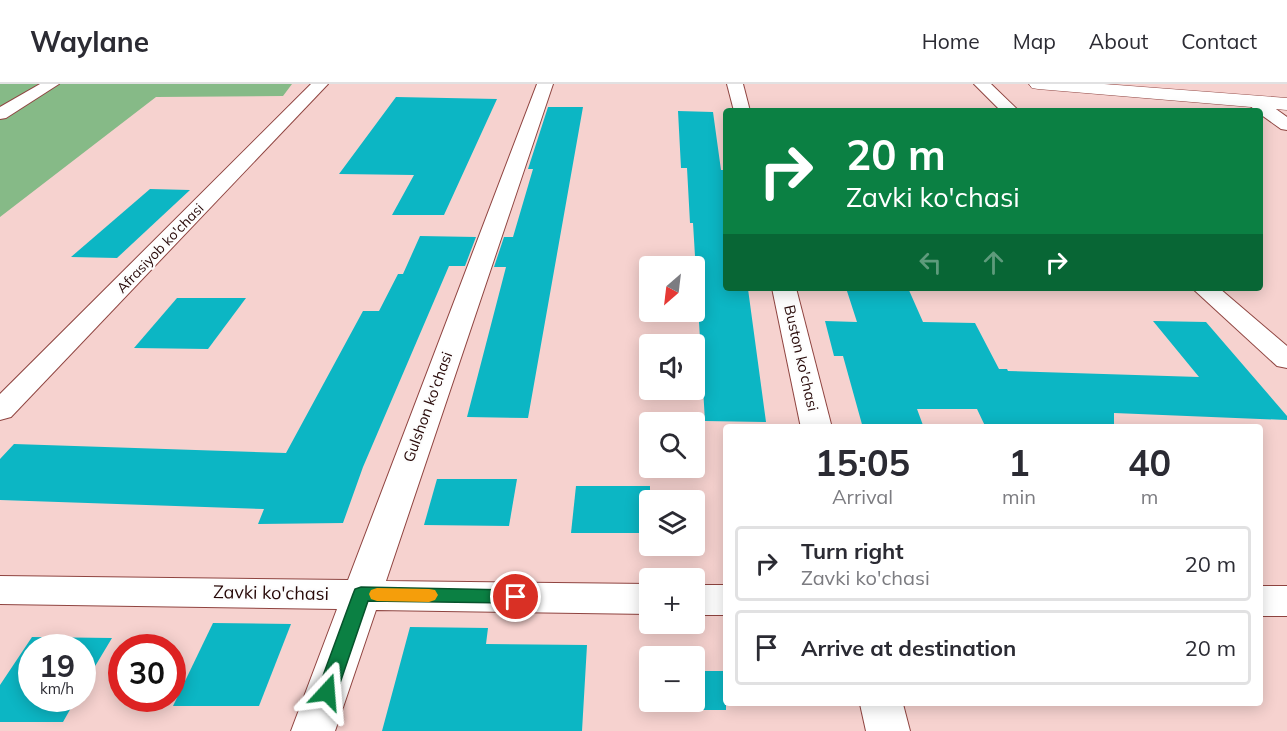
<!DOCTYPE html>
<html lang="en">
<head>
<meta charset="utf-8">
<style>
  body { margin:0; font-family:Mulish,sans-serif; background:#f7f7f7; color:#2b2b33; height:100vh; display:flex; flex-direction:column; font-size:22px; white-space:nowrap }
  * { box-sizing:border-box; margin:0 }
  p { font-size:20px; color:#7c7c81 }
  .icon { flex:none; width:33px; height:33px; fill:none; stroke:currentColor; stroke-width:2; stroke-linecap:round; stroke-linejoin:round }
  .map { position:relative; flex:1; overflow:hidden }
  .drawer { position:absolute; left:723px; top:340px; width:540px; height:282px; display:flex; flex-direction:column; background:#fff; border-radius:6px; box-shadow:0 3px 15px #0003 }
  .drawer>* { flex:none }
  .hud { position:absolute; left:723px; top:24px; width:540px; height:183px; border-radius:6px; box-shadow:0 3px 15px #0003; background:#0b8043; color:#fff; overflow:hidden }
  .needle { width:39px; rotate:208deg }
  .tools { position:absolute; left:639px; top:172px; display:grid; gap:12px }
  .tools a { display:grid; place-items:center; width:66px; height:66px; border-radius:6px; background:#fff; box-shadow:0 3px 15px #0003; font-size:30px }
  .speed { position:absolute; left:18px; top:550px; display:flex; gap:12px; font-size:30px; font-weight:700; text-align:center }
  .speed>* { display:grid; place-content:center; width:78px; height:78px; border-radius:50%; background:#fff; box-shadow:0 3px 15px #0003; line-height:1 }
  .speed small { font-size:15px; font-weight:400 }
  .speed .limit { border:9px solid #d22; background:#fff; color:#111 }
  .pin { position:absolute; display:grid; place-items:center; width:51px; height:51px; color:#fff; margin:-26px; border:3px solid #fff; border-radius:50%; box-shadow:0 2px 6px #0007 }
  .me { position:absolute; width:66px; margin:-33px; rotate:19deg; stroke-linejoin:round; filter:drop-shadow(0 0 4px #0008) }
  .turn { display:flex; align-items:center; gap:21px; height:126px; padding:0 24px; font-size:27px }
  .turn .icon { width:78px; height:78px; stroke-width:2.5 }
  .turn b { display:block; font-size:42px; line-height:51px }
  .lanes { display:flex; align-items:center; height:57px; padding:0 24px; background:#0003; justify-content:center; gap:30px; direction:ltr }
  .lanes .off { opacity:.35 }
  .eta { display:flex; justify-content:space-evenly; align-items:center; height:102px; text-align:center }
  .eta b { font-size:36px; font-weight:700; line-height:42px }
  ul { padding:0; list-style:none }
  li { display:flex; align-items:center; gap:18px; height:75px; margin:0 12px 9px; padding:0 12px; border:3px solid #e1e1e2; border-radius:6px }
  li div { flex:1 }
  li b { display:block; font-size:22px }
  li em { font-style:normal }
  header { display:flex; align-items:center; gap:36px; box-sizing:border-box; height:84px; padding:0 30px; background:#fff; border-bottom:2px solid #e1e1e2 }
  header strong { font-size:28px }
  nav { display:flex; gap:33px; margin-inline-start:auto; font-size:21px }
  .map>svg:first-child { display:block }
</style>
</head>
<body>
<header>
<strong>Waylane</strong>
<nav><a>Home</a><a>Map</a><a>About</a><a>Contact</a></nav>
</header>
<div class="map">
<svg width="1287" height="647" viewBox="0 0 1287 647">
  <rect width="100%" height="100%" fill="#f6d2cf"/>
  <polygon fill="#86ba87" points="0,0 292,0 283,12 156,13 0,133"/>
  <g fill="#0cb6c4">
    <polygon points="396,13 497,15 444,131 392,131 414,91 339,90"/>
    <polygon points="548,23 583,23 528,334 467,333 506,183 494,183 504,153 513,153 533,85 528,85"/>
    <polygon points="678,27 713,28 721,86 726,86 726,205 748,205 766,338 705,337 693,139 690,139 687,84 681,84"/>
    <polygon points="150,105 190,106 117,174 71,173"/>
    <polygon points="420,152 476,153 465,182 449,182 363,383 343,439 258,440 264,425 0,416 0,375 14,360 286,369 363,227 379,227 398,190 403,190"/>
    <polygon points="846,204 908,204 923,238 975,239 999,285 1007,285 1008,287 1199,293 1153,237 1206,238 1287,332 1287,336 1114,329 1114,344 986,344 977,325 917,325 924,344 863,344 843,272 834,272 825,237 857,238"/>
    <polygon points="177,214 246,214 208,265 134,264"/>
    <polygon points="437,395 517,395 509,442 424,441"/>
    <polygon points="576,402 650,402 650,449 571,449"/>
    <polygon points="213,539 291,540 259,622 173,622"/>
    <polygon points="410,543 488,544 486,560 587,561 582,647 382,647"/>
    <polygon points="32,553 112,554 82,604 82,564 32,564 32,615 76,615 63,638 0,638 0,601"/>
    <polygon points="643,587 650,587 650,618 694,618 694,587 726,587 726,626 641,626"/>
  </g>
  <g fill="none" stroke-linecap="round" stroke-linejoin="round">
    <defs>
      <g id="street">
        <polygon points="40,0 59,0 6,34 0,35 0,23"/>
        <polygon points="311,0 328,0 11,333 0,336 0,310"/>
        <polygon points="537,0 553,0 386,497 650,500 650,530 376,526 335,647 291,647 337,525 0,520 0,492 348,496"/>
        <polygon points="727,0 743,0 750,27 734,27"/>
        <polygon points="974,0 991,0 1019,27 1001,27"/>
        <polygon points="1253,12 1259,13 1287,33 1287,46 1281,45 1260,30 1260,27 1256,27 1245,17"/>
        <polygon points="772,204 796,204 832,344 801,344"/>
        <polygon points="1192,204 1219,204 1287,262 1287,284 1277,282"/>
        <rect x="694" y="501" width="32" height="30"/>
        <rect x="1260" y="502" width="27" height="30"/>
        <polygon points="860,620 903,620 910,647 866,647"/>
      </g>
      <polygon id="secondary" points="1029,0 1104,0 1287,14 1287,26 1038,5 1032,4"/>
    </defs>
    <use href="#street" stroke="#8f4440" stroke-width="2"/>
    <use href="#secondary" stroke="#8f4440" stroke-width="1"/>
    <use href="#street" fill="#fff" fill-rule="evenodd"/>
    <use href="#secondary" fill="#fff" fill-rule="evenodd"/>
  </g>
  <polygon fill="#0b8043" stroke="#07532c" stroke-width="1.5" points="361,503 516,506 523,508 525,513 523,517 516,519 368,517 337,608 334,614 327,616 320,614 317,608 353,510 355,505"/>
  <polygon fill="#f59e0b" points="377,504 429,505 435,506 438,511 435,516 429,518 377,517 371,515 369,510 371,506"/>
  <g text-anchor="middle" stroke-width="4.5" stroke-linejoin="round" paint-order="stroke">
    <g font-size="14" fill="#270908" stroke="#fdfdfd">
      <text transform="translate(160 164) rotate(-46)" y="5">Afrasiyob ko'chasi</text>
    </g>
    <g font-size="15" fill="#270908" stroke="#fdfdfd">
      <text transform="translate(801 274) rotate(77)" y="5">Buston ko'chasi</text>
      <text transform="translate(428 323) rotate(-70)" y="5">Gulshon ko'chasi</text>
    </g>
    <g font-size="18" fill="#270908" stroke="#fdfdfd">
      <text transform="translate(271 509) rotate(1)" y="6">Zavki ko'chasi</text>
    </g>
  </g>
</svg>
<div class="tools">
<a><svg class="needle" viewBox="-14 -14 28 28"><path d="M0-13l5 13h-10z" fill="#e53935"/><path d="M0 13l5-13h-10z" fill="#7c7c81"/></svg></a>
<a><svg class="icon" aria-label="sound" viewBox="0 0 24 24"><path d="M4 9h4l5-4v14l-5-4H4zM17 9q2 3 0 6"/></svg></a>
<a><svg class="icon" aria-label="search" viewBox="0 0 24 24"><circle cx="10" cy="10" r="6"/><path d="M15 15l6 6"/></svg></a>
<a><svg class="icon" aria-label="layers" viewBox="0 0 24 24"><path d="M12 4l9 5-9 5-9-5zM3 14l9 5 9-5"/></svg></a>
<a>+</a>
<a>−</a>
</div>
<div class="speed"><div>19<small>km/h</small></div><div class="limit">30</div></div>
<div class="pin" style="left:516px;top:513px;background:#d93025"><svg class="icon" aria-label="arrive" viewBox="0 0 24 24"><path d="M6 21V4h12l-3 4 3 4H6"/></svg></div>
<svg class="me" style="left:327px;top:608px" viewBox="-20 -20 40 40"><path d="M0-17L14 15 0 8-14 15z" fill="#0b8043" stroke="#fff" stroke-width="4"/></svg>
<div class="hud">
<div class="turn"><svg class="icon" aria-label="right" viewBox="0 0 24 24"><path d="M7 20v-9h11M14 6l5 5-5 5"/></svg><div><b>20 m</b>Zavki ko'chasi</div></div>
<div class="lanes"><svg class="icon off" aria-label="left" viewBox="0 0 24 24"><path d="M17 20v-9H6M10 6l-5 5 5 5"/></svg><svg class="icon off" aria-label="ahead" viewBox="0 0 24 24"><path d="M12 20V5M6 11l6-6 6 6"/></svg><svg class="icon" aria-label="right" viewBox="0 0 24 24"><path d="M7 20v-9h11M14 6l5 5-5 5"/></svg></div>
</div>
<section class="drawer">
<div class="eta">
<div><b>15:05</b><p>Arrival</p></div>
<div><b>1</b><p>min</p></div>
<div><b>40</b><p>m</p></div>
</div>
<ul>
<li><svg class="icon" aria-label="right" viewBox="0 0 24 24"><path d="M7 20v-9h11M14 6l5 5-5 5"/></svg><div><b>Turn right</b><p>Zavki ko'chasi</p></div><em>20 m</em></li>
<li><svg class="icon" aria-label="arrive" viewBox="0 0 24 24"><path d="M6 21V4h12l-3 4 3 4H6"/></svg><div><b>Arrive at destination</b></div><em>20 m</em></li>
</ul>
</section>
</div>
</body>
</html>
